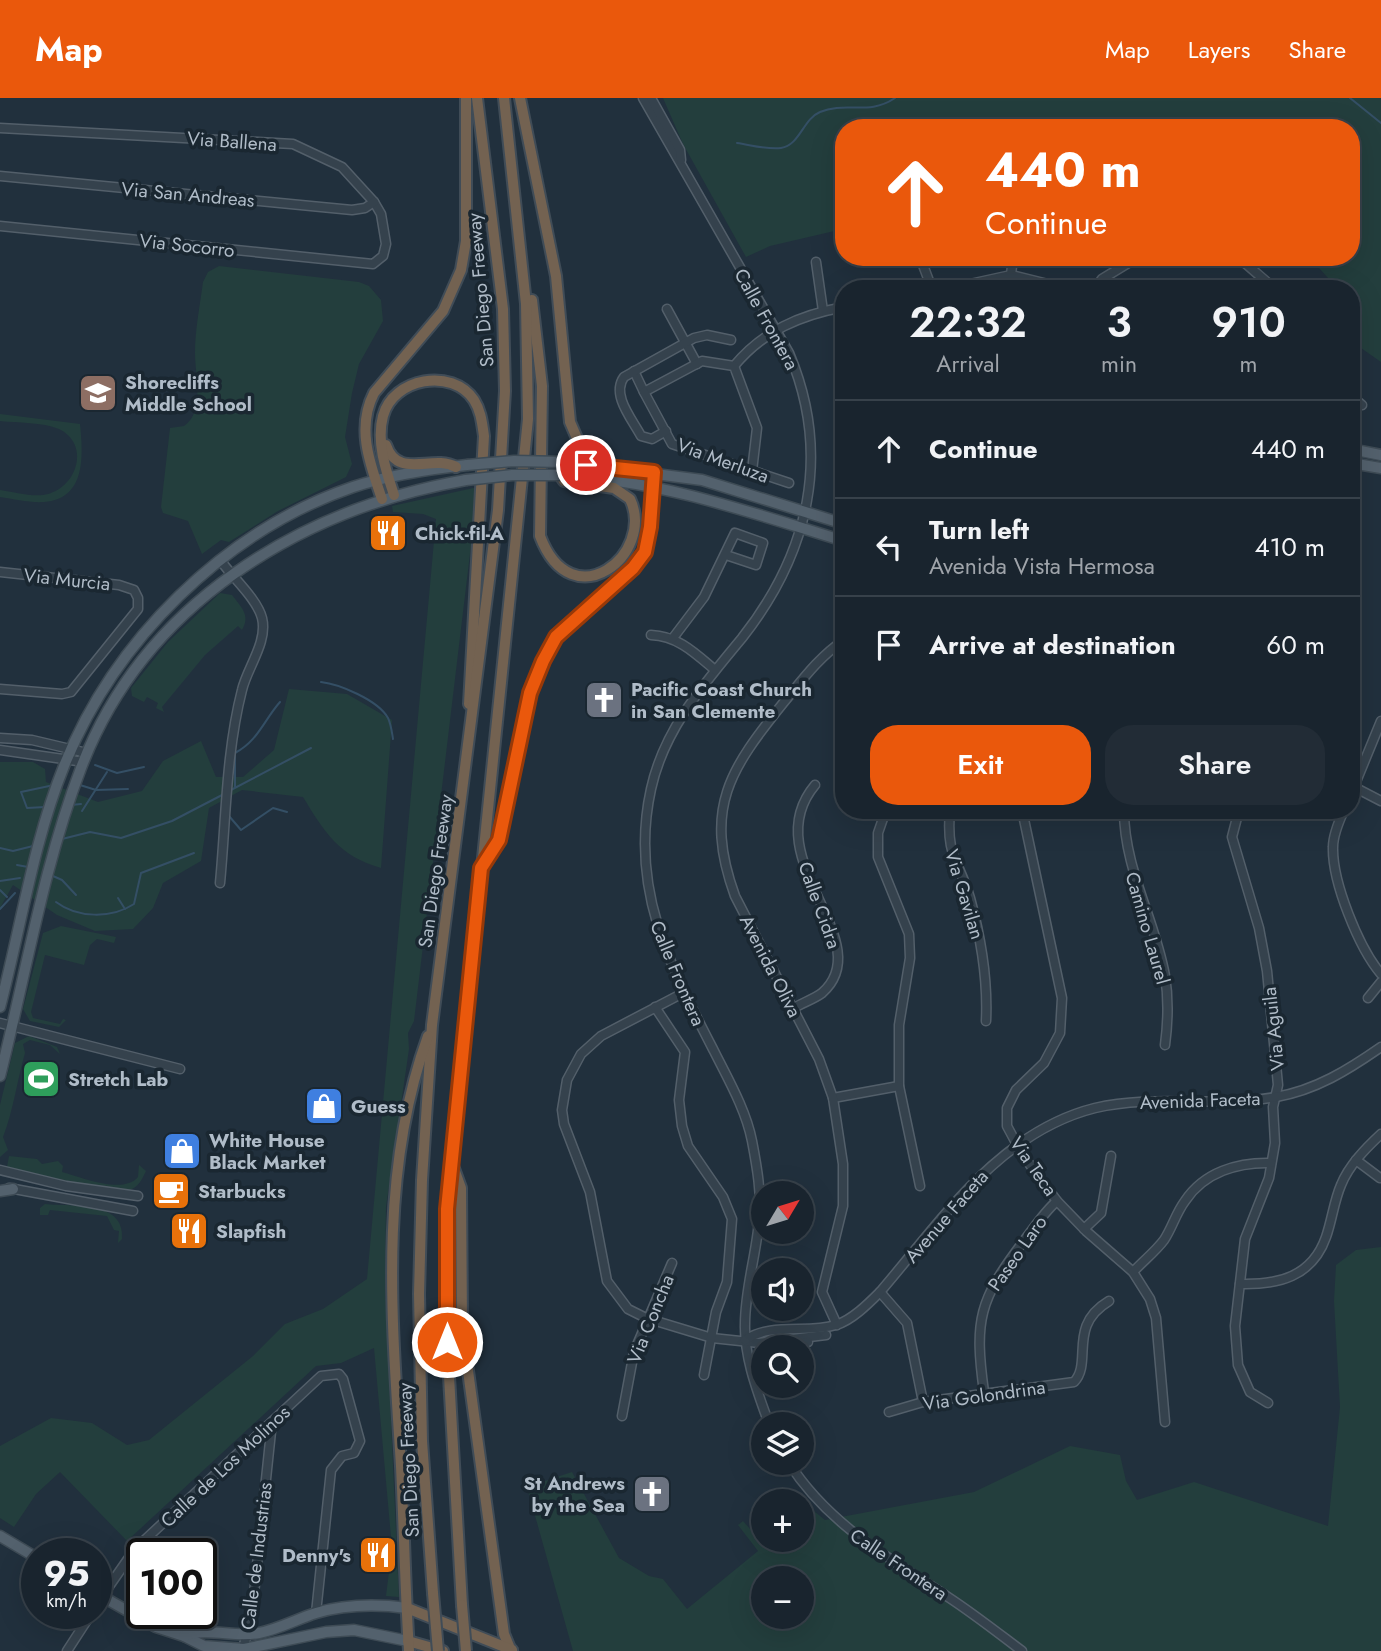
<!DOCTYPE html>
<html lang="en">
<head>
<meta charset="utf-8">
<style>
  body { margin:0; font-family:Jost,sans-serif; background:#222c36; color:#f1f3f6; height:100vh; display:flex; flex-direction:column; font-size:26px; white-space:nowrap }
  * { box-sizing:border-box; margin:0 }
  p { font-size:23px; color:#9fa4aa }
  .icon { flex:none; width:38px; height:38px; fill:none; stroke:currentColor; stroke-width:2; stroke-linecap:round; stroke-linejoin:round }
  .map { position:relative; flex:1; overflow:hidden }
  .details { position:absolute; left:835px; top:182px; width:525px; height:539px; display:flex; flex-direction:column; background:#19242e; border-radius:28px; box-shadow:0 7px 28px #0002,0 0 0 2px #37414a }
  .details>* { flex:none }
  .top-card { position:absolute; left:835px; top:21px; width:525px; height:147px; border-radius:28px; box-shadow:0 7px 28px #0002,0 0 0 2px #37414a; background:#ea580c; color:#fff; overflow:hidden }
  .needle { width:46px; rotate:52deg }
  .fabs { position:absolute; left:751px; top:1083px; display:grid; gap:14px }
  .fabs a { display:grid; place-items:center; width:63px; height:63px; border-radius:50%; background:#19242e; box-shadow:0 7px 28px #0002,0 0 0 2px #37414a; font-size:35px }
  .speed { position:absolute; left:21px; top:1440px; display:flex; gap:14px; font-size:35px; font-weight:700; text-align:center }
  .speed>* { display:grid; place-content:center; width:91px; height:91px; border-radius:50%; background:#19242e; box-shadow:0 7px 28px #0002,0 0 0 2px #37414a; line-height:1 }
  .speed small { font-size:18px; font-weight:400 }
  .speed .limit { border:4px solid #111; border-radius:10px; background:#fff; color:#111 }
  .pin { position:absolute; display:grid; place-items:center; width:60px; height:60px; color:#fff; margin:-30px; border:4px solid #fff; border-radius:50%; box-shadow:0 2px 7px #0007 }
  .me { position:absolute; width:77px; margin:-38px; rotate:0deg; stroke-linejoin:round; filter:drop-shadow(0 0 5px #0008) }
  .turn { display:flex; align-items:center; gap:24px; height:147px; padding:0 35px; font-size:32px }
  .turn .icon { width:91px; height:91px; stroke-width:2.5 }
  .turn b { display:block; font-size:49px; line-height:60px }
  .eta { display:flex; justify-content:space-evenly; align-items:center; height:119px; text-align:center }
  .eta b { font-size:42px; font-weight:600; line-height:49px }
  .button { display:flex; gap:14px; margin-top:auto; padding:14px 35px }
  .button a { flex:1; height:80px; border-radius:28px; background:#ea580c; color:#fff; font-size:28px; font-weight:600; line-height:80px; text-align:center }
  .button a+a { background:#222c36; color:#f1f3f6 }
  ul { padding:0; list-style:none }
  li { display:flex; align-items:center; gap:21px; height:98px; padding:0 35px; border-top:2px solid #37414a }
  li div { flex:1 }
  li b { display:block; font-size:26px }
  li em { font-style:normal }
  header { display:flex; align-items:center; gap:42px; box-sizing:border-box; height:98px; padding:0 35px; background:#ea580c; color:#fff }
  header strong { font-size:33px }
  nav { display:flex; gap:38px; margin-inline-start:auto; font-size:24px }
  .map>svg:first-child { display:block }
</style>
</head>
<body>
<header>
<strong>Map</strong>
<nav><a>Map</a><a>Layers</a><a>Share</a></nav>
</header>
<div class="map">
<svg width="1381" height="1553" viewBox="0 0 1381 1553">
  <rect width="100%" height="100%" fill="#21303d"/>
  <g fill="#233e3d" fill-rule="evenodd">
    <polygon points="663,0 1381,0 1381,264 1351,243 1355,221 1351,213 1351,191 1338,191 1309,159 1351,159 1351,30 844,30 843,131 770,148 746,159 683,46"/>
    <path d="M219,168L359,184L369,188L381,202L383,223L359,266L352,295L345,339L352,366L346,379L278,413L229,444L221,442L202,456L188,423L163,415L161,409L170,330L184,328C205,314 195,277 195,255C195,232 200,207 203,184L208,174Z"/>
    <path d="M0,316L80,326C83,356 87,401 44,404C30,405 14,401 0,399V392C14,394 35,400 48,396C78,388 90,346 59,331C42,324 18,325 0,323Z"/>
    <polygon points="478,389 414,923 408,935 409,951 386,1109 385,1190 399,1499 386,1498 392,1450 374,1250 341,1265 316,1268 127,1443 60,1374 36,1396 14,1429 0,1420 0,1348 51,1320 92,1325 127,1347 149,1342 253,1258 285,1226 323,1211 367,1181 436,421 423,416 393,414 392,408"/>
    <path d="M220,495L232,497C241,509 251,517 242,532L238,528L205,557L162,609L164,614L156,610L158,605L147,599L144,604L132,598L131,590L168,544Z"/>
    <path d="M289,591L347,596L392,622L381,770C339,758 325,735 303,699L242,692L209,710L201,763L163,785L153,810L133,831L95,833L57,817L13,787L0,810V664H33L45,671L46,684L98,704L142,693L163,663L201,643L216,679H243L274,652Z"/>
    <polygon points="61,828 116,839 114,845 97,841 90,847 84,867 45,857 31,914 33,920 60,926 63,921 66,922 59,929 30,923 23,911 43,835"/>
    <path d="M29,938L57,949L60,956L50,947L30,942L23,946L25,955C17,983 13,1014 3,1039L8,1052L0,1059V1007L15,945Z"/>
    <path d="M9,1058L37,1061L42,1066L58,1063L63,1068L62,1074C81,1079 123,1097 138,1079L139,1067L146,1073C142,1081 139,1089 129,1092C106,1099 33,1075 7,1069Z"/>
    <path d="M45,1106C73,1109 125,1102 122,1141L118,1145L119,1133L114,1132L107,1118L50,1112L48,1117H40V1110Z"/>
    <path d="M1381,1149V1553H573L527,1389L572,1374L619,1460L649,1478L663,1481L687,1511L758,1453L738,1427L743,1423L760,1442H802L804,1405L825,1422L974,1394L1070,1348L1120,1357L1126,1383L1137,1402L1194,1384L1328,1428L1340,1309L1334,1203L1336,1167L1356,1152ZM763,1480H802V1519H763Z"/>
  </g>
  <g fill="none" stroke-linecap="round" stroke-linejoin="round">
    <g stroke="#344f65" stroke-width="2">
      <polyline points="1350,0 1381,25"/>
      <path d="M737,45C751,47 768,52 781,50C800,47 803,21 820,14C845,3 869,18 895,0"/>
      <path d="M321,584C339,586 378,602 388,620C391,626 392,635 393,641"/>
      <polyline points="95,667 117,675 144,669"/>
      <polyline points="80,687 96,692 128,691"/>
      <path d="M235,689V655C258,643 264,622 280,604"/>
      <polyline points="229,693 311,650"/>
      <polyline points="71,707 81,706"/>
      <polyline points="45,709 27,710 21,694 54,687"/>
      <polyline points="82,713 107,674"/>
      <polyline points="229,718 241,732 273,710 287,714"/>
      <polyline points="62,741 90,734 121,740 172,723 224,696"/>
      <polyline points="0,750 13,753 33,748"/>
      <polyline points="17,767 28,769"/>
      <polyline points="53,778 62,782 76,797"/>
      <polyline points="0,783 20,780"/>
      <polyline points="0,792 7,799"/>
      <polyline points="118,800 125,811"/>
      <path d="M56,804C77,820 111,821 134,806L141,775L194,755"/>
      <polyline points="0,811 15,795"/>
    </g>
    <defs>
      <g id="minor">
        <path d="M643,0L789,255C832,357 809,455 742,540C704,586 664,631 651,691C629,790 670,868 714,953C728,981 746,1012 752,1043C757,1069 762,1097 759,1123C756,1158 745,1191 745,1226C744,1260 758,1295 769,1326"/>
        <polyline points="651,0 680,52 681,62"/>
        <polyline points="0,30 293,46 342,69 374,104 381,116 386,146 383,158 373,166 0,128"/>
        <polyline points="0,78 352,112 365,110 374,104"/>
        <polyline points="920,159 932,191"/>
        <polyline points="1238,159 1275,191"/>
        <polyline points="816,164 823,213"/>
        <polyline points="1011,177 1013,159"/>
        <polyline points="947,191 1011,177 1068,191"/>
        <polyline points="1095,191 1102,181 1138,159"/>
        <polyline points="667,211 697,266"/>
        <path d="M734,268C763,233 800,217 844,209"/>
        <polyline points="634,273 644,294 702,263 734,268 757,330 752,373"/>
        <polyline points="644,294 672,346 789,385"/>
        <polyline points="1351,298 1362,307"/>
        <path d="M666,333L652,341L641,338C632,321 611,297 624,279L694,240L707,237L731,242"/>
        <polyline points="0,474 119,487 134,492 138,500 138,511 71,594 62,596 0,591"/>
        <path d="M651,537C678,538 695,555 715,572"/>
        <polyline points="673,540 704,499 735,435 763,445 756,467 726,457"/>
        <polyline points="0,640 32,642 87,655"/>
        <polyline points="0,652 84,664"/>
        <polyline points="1354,689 1381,703"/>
        <polyline points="1351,696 1381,623"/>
        <polyline points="886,712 878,735 878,759 909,836 910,860 899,927 899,988 920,1088"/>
        <path d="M950,712C946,759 958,760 970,800C981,840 988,881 986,923"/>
        <polyline points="1022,712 1062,900 1060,935 1044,965 1016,992 1007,1010 1007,1028 1022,1056 1057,1103 1086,1133 1133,1174 1150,1201 1156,1220 1165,1324"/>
        <path d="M1124,712C1124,771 1155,821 1165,878C1169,902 1168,924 1165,947"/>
        <polyline points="1239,712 1232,739 1259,830 1267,873 1278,987 1273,1009 1275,1045 1269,1080 1245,1141 1235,1228 1238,1267 1250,1294 1268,1305"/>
        <path d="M1344,712C1339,723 1333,737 1333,749C1332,784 1359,850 1381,876"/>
        <path d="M220,785C226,722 226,654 242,592C247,570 268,544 262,520C257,501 233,480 221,463"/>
        <polyline points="683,895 601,938 581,956 567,982 562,1012 564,1026 590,1094 607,1183 628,1211 646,1220 712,1240 759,1245 826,1237"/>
        <polyline points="1368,900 1381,884"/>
        <polyline points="655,909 685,954 679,1002 682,1028 688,1048 723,1099 732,1121 727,1184 716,1214 704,1277"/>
        <path d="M794,910C802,905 814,901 822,895C881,843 754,760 815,687"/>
        <polyline points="0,925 180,971"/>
        <polyline points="833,1000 899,988"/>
        <polyline points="1356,1062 1380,1080"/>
        <polyline points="0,1072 66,1088 138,1098"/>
        <polyline points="9,1090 133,1113"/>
        <polyline points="1084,1131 1101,1115 1111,1058"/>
        <path d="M1133,1174C1143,1163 1155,1154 1164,1142C1172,1130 1176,1115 1185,1103C1204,1074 1238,1064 1271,1065"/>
        <path d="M1240,1186C1278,1187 1312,1179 1326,1139C1332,1122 1334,1103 1341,1087C1349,1067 1366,1050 1381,1036"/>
        <polyline points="880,1194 907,1225 923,1304"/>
        <path d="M837,1227L822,1194L843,1108V1066L833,1000L819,961L735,798C703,710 730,671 784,604C803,581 819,559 844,542"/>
        <path d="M745,1242C772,1224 806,1236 836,1227C852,1222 868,1206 880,1194C941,1123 999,1034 1095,1010C1155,996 1216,1010 1276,999C1316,992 1348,972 1381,949"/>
        <path d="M775,1244C785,1254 796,1246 808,1244"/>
        <path d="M984,1294C974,1222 979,1202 1023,1144C1034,1130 1044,1114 1057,1103"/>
        <path d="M889,1314L923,1304L1074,1284C1093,1264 1067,1228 1109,1203"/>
        <polyline points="622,1318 634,1254 672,1165"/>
        <path d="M789,1365C828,1426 889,1460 948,1499C974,1516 998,1535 1022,1553"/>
        <polyline points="96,1507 135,1451 321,1278 339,1276 343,1281 360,1343 354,1355 342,1358 331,1372 316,1515"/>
        <polyline points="67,1553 91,1516"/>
        <polyline points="242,1553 251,1524 272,1324"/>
      </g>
      <g id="major">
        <polyline points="1351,351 1381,357"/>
        <polyline points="562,364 702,382 844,426"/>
        <polyline points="1351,365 1381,370"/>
        <path d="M560,377C658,382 750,414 844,443"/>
        <path d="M0,909C21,829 33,745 64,668C114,543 224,433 353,389C389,377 429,371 467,367"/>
        <path d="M0,978C26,876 43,769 81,670C143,506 300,411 466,382"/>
        <polyline points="0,1093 13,1091"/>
        <polyline points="0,1438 37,1460"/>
        <polyline points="96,1495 156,1529 184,1538 204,1548 244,1551 326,1534 354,1532 408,1543"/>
        <path d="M184,1538C207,1529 235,1540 259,1535C279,1531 297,1521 316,1515C347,1506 376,1506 407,1510"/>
      </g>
      <g id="highway">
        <polyline points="520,0 556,178 570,324 579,345 609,370"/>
        <path d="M532,202L542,288L540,438C572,523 656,456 630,401L614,390L564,383L560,377"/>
        <path d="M386,347C398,382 432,356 456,369"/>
        <path d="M394,397C386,373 376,344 383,318C393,280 452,269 474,302C481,313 482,325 484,338L469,606"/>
        <path d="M382,401C370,366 356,330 374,295L443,213L461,172L466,143V0"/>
        <polyline points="483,768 500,742 530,595 543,563 556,539 633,470 644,454 650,429 654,374"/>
        <polyline points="453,1068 461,1090 462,1229 504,1536 511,1553"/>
        <polyline points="433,1495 422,1343 419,1196 422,1082 432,927 498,412 505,293 503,211 477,0"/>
        <polyline points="462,1507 447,1243 447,1111 528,321 526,206 504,0"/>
        <polyline points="407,1510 512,1552"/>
        <polyline points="408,1543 443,1553"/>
        <path d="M409,1553C405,1491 404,1429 401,1368C392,1223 378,1076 428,938"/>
      </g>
    </defs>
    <use href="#minor" stroke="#535f6a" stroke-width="11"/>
    <use href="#major" stroke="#3e4b55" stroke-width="13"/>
    <use href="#highway" stroke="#404c57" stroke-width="14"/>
    <use href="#minor" stroke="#35424d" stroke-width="8"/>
    <use href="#major" stroke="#53616d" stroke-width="10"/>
    <use href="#highway" stroke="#736251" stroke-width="10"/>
    <defs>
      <g id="major-bridge">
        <polyline points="467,367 514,363 562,364"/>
        <polyline points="466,382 512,377 560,377"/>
      </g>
      <g id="highway-bridge">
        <polyline points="433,1495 438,1553"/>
        <polyline points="462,1507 466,1553"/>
      </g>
    </defs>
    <use href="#major-bridge" stroke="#3e4b55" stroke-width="13" stroke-linecap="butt"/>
    <use href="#highway-bridge" stroke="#404c57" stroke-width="14" stroke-linecap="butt"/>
    <use href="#major-bridge" stroke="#53616d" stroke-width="10"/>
    <use href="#highway-bridge" stroke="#736251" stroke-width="10"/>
  </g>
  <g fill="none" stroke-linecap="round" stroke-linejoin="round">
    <defs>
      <polyline id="route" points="447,1244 447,1111 481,770 499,742 530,595 543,563 556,539 633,470 645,454 650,429 654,374 586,367"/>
    </defs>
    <use href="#route" stroke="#983908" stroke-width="18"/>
    <use href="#route" stroke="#ea580c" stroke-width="12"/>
  </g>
  <defs>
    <symbol id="school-square" viewBox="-11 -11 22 22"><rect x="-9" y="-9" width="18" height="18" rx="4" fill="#8d6e63" stroke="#1a2731"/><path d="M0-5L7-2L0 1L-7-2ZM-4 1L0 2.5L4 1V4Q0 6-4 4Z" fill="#fff"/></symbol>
    <symbol id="restaurant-square" viewBox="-11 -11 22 22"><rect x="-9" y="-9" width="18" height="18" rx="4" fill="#e8710a" stroke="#1a2731"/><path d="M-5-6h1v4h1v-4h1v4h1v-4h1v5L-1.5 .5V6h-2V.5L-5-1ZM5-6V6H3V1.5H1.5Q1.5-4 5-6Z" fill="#fff"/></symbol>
    <symbol id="church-square" viewBox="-11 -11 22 22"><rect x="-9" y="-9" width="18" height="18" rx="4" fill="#6b7280" stroke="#1a2731"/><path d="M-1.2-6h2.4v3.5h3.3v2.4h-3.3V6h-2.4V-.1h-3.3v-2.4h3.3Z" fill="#fff"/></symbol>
    <symbol id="stadium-square" viewBox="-11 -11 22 22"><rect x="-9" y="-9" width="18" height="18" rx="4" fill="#2e9e5b" stroke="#1a2731"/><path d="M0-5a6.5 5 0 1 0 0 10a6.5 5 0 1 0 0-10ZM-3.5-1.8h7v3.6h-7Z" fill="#fff"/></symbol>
    <symbol id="shop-square" viewBox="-11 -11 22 22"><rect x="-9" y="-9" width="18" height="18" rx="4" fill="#3f7fe0" stroke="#1a2731"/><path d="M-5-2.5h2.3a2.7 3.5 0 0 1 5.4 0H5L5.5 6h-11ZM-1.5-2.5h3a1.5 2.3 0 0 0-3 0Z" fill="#fff"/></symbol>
    <symbol id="cafe-square" viewBox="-11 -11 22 22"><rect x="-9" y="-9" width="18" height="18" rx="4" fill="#e8710a" stroke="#1a2731"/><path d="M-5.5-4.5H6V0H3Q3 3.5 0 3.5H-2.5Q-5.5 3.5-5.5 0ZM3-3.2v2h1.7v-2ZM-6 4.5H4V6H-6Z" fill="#fff"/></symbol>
  </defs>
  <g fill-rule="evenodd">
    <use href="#school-square" x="76" y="273" width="44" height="44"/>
    <use href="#restaurant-square" x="366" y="413" width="44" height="44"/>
    <use href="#church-square" x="582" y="580" width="44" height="44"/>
    <use href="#stadium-square" x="19" y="959" width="44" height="44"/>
    <use href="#shop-square" x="302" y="986" width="44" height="44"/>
    <use href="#shop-square" x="160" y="1031" width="44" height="44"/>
    <use href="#cafe-square" x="149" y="1071" width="44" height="44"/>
    <use href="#restaurant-square" x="167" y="1111" width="44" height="44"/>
    <use href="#church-square" x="630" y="1374" width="44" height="44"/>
    <use href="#restaurant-square" x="356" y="1435" width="44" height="44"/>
  </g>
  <g text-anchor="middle" stroke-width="7" stroke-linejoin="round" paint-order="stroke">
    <g font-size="19" fill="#b0bcc8" stroke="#1a2731">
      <text transform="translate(232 43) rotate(4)" y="7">Via Ballena</text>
      <text transform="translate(188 96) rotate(5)" y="7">Via San Andreas</text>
      <text transform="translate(187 147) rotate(6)" y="7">Via Socorro</text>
      <text transform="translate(480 192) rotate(-95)" y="7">San Diego Freeway</text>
      <text transform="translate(767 221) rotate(61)" y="7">Calle Frontera</text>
      <text transform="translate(723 362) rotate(20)" y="7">Via Merluza</text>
      <text transform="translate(67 481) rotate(6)" y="7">Via Murcia</text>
      <text transform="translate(435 773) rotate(-82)" y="7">San Diego Freeway</text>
      <text transform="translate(965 796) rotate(73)" y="7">Via Gavilan</text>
      <text transform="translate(820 807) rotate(70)" y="7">Calle Cidra</text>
      <text transform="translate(1148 830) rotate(74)" y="7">Camino Laurel</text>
      <text transform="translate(771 868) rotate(63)" y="7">Avenida Oliva</text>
      <text transform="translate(678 875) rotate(67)" y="7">Calle Frontera</text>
      <text transform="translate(1273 931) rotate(-96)" y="7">Via Aguila</text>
      <text transform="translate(1200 1002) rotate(-2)" y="7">Avenida Faceta</text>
      <text transform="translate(1034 1068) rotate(55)" y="7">Via Teca</text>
      <text transform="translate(946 1118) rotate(-49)" y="7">Avenue Faceta</text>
      <text transform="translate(1017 1155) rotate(-55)" y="7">Paseo Laro</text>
      <text transform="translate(650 1221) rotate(-68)" y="7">Via Concha</text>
      <text transform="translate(984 1297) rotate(-8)" y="7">Via Golondrina</text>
      <text transform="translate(408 1362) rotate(-93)" y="7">San Diego Freeway</text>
      <text transform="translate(225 1368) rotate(-43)" y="7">Calle de Los Molinos</text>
      <text transform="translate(256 1458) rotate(-83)" y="7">Calle de Industrias</text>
      <text transform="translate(899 1466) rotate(34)" y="7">Calle Frontera</text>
    </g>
    <g font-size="19" font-weight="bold" fill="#b0bcc8" stroke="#1a2731" text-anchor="start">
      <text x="125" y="291">Shorecliffs<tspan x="125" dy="22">Middle School</tspan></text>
      <text x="415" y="442">Chick-fil-A</text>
      <text x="631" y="598">Pacific Coast Church<tspan x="631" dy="22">in San Clemente</tspan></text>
      <text x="68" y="988">Stretch Lab</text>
      <text x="351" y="1015">Guess</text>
      <text x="209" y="1049">White House<tspan x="209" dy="22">Black Market</tspan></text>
      <text x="198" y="1100">Starbucks</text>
      <text x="216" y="1140">Slapfish</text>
      <text x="625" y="1392" text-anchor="end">St Andrews<tspan x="625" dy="22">by the Sea</tspan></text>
      <text x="351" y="1464" text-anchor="end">Denny's</text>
    </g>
  </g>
</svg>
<div class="fabs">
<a><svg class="needle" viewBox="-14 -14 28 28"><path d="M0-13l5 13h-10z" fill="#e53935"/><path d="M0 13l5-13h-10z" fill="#9fa4aa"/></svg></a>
<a><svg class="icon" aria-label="sound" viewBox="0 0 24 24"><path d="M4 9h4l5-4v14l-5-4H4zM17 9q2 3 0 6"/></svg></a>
<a><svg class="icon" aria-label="search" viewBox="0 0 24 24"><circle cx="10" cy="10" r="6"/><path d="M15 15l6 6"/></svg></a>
<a><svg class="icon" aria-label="layers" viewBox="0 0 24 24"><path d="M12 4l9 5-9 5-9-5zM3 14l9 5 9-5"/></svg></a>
<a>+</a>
<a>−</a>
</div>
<div class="speed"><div>95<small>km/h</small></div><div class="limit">100</div></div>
<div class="pin" style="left:586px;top:367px;background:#d93025"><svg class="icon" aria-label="arrive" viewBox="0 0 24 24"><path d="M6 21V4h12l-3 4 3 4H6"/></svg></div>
<svg class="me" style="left:447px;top:1244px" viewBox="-20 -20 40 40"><circle r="17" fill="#ea580c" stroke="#fff" stroke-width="3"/><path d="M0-11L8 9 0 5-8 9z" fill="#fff"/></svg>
<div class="top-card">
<div class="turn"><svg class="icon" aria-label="ahead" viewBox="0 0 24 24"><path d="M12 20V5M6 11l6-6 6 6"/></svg><div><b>440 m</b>Continue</div></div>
</div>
<section class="details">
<div class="eta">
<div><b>22:32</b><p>Arrival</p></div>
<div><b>3</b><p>min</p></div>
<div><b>910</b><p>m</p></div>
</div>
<ul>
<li><svg class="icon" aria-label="ahead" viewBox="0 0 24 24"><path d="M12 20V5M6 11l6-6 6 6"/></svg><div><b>Continue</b></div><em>440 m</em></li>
<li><svg class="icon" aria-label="left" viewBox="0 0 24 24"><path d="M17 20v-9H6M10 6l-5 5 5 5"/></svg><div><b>Turn left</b><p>Avenida Vista Hermosa</p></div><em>410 m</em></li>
<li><svg class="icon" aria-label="arrive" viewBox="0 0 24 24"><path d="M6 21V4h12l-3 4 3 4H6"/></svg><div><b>Arrive at destination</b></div><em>60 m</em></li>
</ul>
<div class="button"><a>Exit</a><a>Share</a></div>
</section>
</div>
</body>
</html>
